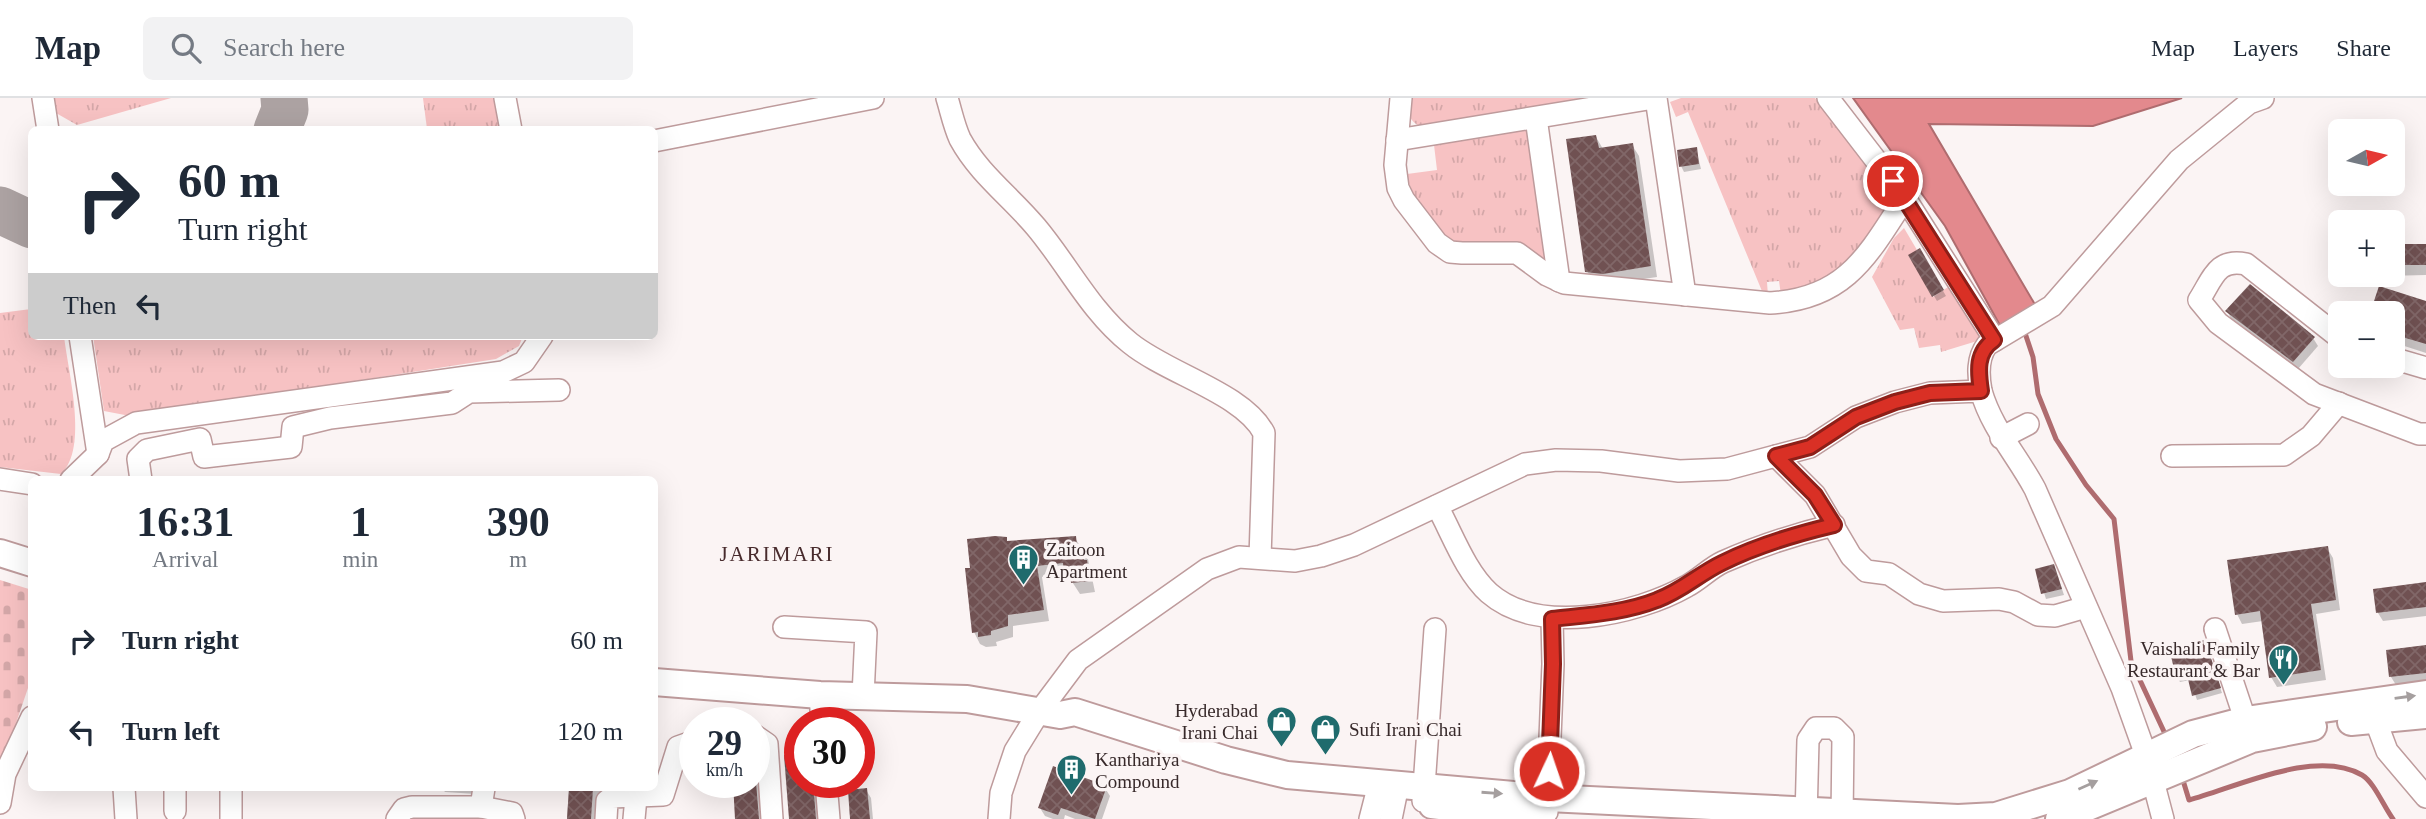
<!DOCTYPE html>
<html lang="en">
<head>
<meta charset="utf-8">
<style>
  body { margin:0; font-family:"Times New Roman",serif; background:#f2f2f3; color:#1f2937; height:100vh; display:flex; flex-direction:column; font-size:26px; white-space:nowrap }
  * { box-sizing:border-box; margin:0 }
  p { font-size:23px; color:#747a83 }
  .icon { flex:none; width:38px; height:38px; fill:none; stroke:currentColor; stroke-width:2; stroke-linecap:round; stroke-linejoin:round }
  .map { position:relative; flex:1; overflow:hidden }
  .drawer { position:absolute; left:28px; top:378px; width:630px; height:315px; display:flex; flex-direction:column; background:#fff; border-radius:10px; box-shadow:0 7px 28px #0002 }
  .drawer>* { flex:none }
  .hud { position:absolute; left:28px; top:28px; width:630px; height:214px; border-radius:10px; box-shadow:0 7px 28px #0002; background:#fff; color:#1f2937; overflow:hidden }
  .needle { width:46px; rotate:82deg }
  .fabs { position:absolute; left:2328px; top:21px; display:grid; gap:14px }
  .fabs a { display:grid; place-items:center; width:77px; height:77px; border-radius:10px; background:#fff; box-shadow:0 7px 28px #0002; font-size:35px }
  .speed { position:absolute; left:679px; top:609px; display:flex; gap:14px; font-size:35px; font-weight:700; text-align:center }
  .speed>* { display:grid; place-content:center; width:91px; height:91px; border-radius:50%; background:#fff; box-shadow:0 7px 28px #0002; line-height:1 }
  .speed small { font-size:18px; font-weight:400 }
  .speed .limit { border:10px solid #d22; background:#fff; color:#111 }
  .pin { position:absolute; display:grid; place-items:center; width:60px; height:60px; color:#fff; margin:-30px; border:4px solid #fff; border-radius:50%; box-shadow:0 2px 7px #0007 }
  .me { position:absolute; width:77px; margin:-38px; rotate:3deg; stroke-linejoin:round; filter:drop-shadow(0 0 5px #0008) }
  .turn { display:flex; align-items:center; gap:24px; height:147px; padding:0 35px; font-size:32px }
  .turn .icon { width:91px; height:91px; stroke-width:2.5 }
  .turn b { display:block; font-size:49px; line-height:60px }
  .then { display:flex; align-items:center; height:66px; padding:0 35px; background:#0003; gap:14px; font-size:26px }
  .eta { display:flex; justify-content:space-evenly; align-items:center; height:119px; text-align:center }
  .eta b { font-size:42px; font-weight:800; line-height:49px }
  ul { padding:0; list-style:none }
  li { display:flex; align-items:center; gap:21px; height:91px; padding:0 35px }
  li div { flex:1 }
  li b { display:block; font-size:26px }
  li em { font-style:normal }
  header { display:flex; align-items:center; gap:42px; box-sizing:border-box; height:98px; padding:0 35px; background:#fff; border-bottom:2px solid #e0e1e3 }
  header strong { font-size:33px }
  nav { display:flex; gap:38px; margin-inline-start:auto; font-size:24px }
  .search { width:490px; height:63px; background:#f2f2f3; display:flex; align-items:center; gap:18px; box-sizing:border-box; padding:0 24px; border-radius:10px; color:#747a83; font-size:26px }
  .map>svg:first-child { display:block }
</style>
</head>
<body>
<header>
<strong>Map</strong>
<div class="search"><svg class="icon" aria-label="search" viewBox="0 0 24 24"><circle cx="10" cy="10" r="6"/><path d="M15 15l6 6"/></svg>Search here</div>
<nav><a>Map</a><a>Layers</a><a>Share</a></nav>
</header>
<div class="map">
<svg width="2426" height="721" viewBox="0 0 2426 721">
  <defs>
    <pattern id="grass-tufts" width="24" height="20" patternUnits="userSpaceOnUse" patternTransform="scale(1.75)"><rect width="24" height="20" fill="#f7c2c3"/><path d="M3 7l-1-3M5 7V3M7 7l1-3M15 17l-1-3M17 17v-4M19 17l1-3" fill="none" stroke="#d4a7a8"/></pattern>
    <pattern id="cemetery-stones" width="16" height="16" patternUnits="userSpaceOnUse" patternTransform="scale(1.75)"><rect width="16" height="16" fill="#f7c2c3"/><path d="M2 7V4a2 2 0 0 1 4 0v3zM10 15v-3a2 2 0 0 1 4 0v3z" fill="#d4a7a8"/></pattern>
    <pattern id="building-cross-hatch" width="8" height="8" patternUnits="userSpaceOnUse" patternTransform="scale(1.75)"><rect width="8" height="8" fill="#705152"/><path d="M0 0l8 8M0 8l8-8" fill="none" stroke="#816768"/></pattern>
  </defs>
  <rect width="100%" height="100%" fill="#fbf4f4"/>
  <g fill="url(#grass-tufts)">
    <polygon points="54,0 171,0 77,27 56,15"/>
    <polygon points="423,0 497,0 501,31 427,31"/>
    <path d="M1409,0H1602L1419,28C1407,21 1408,13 1409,0Z"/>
    <path d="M1681,0H1815C1842,33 1877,67 1885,111L1865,148L1824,184L1781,197L1779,183L1767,184L1768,198H1764L1688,14L1676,19L1670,4Z"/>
    <path d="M1528,32L1549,168L1477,146L1450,143C1432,124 1411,103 1407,76L1437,72L1434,47Z"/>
    <polygon points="1904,130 1917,152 1933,199 1954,185 1987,240 1941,254 1940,247 1919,250 1914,230 1900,232 1872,179 1894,140"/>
    <path d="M31,211L32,238H64C68,274 89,350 61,376L0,369V215Z"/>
    <polygon points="93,238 523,238 519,248 496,261 130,318 104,313"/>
  </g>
  <polygon fill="url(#cemetery-stones)" points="0,482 32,492 32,556 28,590 0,672"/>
  <polygon fill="#e3898d" stroke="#af6c6f" stroke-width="2" points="1853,0 2182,0 2093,28 1929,26 2037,210 2002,231 1945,128"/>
  <g fill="#0003">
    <polygon points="1596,39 1603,51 1632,47 1639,58 1657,179 1610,186 1594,185 1587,173"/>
    <polygon points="1696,51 1701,71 1684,74 1681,68"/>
    <polygon points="2426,147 2426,177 2385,178 2392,177 2392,148"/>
    <polygon points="1919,152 1946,198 1937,203 1910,158"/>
    <polygon points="2380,190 2426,205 2426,255 2392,244 2392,215 2372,215"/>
    <polygon points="2227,213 2313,240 2318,248 2298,271 2232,222"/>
    <polygon points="1075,440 1088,461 1095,494 1080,496 1067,476 1042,479 1049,523 1013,528 1013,539 996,544 997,548 986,549 980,546 974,534 972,471 1008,445"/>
    <polygon points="2327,450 2333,460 2340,512 2316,516 2326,582 2277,589 2271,579 2263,523 2242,526 2237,516"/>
    <polygon points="2037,472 2056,473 2064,497 2046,501"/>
    <polygon points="2426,486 2426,518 2383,523 2378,515 2375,492"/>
    <polygon points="2206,549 2222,595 2197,602 2190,582 2180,584 2177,579"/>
    <polygon points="2426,549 2426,584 2396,587 2391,579 2388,553"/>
    <polygon points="754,660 758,667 764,721 737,721 754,684"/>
    <polygon points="800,684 821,684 819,721 791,721"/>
    <polygon points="654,686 655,694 618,695 598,706 597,721 567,721 569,690 654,690"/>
    <polygon points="442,690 481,690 476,696 445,694"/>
    <polygon points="1105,690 1110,698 1102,721 1075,721 1065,717 1064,721 1053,721 1045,718 1040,710"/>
    <polygon points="866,692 871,700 873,721 852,721"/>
  </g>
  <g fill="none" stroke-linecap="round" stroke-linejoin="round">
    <g stroke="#af6c6f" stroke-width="5">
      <polyline points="2024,232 2033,259 2038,296 2056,341 2086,387 2114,421 2131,563 2167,640"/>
      <path d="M2182,679L2189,702C2237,689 2316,650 2362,677C2374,684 2384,709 2393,721"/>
    </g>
    <g stroke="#aca2a2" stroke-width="47">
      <polyline points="277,32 285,12 284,0"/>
      <polyline points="0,112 32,127"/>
    </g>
  </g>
  <g fill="url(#building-cross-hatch)">
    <polygon points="1596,37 1599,50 1633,45 1651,168 1603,176 1585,174 1566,41"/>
    <polygon points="1697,49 1699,66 1679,69 1677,52"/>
    <rect x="2392" y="146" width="34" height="21"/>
    <polygon points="1920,150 1944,192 1932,199 1908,157"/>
    <polygon points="2250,186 2315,239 2293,264 2225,213"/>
    <polygon points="2379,188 2426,203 2426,246 2392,236 2392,215 2370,215"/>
    <polygon points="995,438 1007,439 1007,443 1076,438 1077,448 1082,448 1084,462 1087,462 1090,483 1071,485 1070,474 1064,475 1063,465 1037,468 1044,512 1008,517 1008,528 991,533 991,537 978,539 978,534 972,535 965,470 970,470 967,441"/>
    <polygon points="2328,448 2336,502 2311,506 2321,572 2269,580 2260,513 2235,517 2227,462"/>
    <polygon points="2054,466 2062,491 2041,496 2035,471"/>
    <polygon points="2426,484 2426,509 2376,515 2373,491"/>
    <polygon points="2205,542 2221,590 2192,598 2187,577 2176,579 2169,550"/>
    <polygon points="2426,547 2426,575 2389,579 2386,552"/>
    <polygon points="800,656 800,684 813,684 816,721 789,721 784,657"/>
    <polygon points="1053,668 1107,688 1095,721 1061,710 1058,717 1038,710"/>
    <polygon points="733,684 756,684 759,721 735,721"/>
    <polygon points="569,690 593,690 591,721 567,721"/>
    <polygon points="867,690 870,721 850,721 848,692"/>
  </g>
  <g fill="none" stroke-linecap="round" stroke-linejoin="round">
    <defs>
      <g id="minor">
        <polyline points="43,0 48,32"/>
        <polyline points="505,0 511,32"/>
        <path d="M947,0C951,13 954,28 960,41C979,76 1011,99 1036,129C1068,167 1090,213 1130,245C1168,276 1243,295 1264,335L1260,460"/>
        <path d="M1401,0L1395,67L1398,90L1404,102L1437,145L1450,154L1462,155H1517L1547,177L1564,185L1770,205C1846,201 1868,157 1905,100"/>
        <polyline points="1656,0 1685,197"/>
        <polyline points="1828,0 1905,100 1995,242"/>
        <polyline points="1536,20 1559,183"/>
        <polyline points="1397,42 1654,0"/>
        <polyline points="654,43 873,0"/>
        <polyline points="80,238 98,356"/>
        <path d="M2340,240L2246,166C2217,160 2213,180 2199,202L2218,225L2314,296L2419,336H2426"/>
        <polyline points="2392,260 2426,270"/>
        <path d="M1981,293C1978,277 1977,260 1987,247L2052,208L2179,62L2249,5L2263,0"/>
        <polyline points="2001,340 2028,326"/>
        <polyline points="1776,358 1815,397 1851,458 1866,473 1889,476 1919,496 1943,503 1999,501 2014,504 2038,517 2055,518 2086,509"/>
        <polyline points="2172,358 2284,357 2311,338 2339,305"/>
        <polyline points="0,381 32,386"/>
        <polyline points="71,382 98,356 103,343 136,325 503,274 524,264 542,238"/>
        <polyline points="141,382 138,361 147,352 200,341 204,359 291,349 293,329 330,320 452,305 469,294 559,292"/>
        <path d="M1437,408C1452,435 1465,473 1489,495C1538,538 1636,517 1687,488C1700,481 1710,470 1723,464C1759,448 1796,436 1834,427"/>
        <polyline points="784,529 866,534 863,598"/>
        <polyline points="2215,531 2250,636"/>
        <polyline points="820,597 822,625"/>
        <polyline points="2375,621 2387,653 2426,699"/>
        <polyline points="754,637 767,646 772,721"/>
        <polyline points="826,684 829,721"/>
        <polyline points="124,690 126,721"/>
        <polyline points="175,690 175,713"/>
        <polyline points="231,690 231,721"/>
        <polyline points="1423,703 1435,531"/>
        <polyline points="0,705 5,676 32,619"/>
        <polyline points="481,709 512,715 514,721"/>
        <polyline points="1547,714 1553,566 1552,521"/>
        <polyline points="397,721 404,711 412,709 481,709 484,690"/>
        <polyline points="606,721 607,703 612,699 663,697 678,649 695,643"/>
        <polyline points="634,721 636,699"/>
        <path d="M999,721L1001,695L1015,653L1039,614L1078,562L1207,471L1239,459L1295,463L1321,458L1354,447L1525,366L1556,362L1601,363L1679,373L1727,371L1810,349L1856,319L1895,304L1930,295L1981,293C1992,331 2017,357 2035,391L2122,590L2147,660L2163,721"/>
        <polyline points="1370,721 1379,686"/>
        <polyline points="1391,721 1398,687"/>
        <polyline points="1806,721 1808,642 1816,630 1834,630 1843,639 1842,721"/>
      </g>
      <g id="major">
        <polyline points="0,455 32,465"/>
        <polyline points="654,584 820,597 967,601 1060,617 1075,614 1226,662 1287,677 1548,700 1958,720 1996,718 2070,695 2193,636 2246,622 2426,596"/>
        <polyline points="2351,624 2426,617"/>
        <polyline points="1432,707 1539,721"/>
        <polyline points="2059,721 2252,641 2313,629"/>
      </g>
    </defs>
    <use href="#minor" stroke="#be9b9c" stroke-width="24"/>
    <use href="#major" stroke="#be9b9c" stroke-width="30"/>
    <use href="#minor" stroke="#fff" stroke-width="21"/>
    <use href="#major" stroke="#fff" stroke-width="26"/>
  </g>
  <defs><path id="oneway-solid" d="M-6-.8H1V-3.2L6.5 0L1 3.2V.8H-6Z" transform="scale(1.75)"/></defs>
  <g fill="#a59f9f">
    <use href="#oneway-solid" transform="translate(2405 599) rotate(-8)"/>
    <use href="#oneway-solid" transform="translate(2088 687) rotate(-24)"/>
    <use href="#oneway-solid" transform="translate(1492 695) rotate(4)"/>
  </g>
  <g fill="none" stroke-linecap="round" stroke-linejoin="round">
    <defs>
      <path id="route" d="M1549,673L1553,566L1552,521C1587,517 1624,515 1657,502C1682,493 1699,476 1722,465C1758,447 1796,436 1834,427L1815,397L1776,358L1810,349L1856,319L1895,304L1930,295L1981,293C1978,273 1976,254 1994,242L1893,83"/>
    </defs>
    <use href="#route" stroke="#8d1f18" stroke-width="18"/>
    <use href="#route" stroke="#d93025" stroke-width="12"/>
  </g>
  <defs>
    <symbol id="building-pin" viewBox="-11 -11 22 30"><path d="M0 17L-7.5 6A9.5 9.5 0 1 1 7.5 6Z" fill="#1f6b6d" stroke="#fbf4f4"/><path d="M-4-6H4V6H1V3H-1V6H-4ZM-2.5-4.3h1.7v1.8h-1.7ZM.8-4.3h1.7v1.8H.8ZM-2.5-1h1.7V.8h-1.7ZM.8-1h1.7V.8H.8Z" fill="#fff"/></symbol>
    <symbol id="restaurant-pin" viewBox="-11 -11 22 30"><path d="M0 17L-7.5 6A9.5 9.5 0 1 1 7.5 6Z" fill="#1f6b6d" stroke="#fbf4f4"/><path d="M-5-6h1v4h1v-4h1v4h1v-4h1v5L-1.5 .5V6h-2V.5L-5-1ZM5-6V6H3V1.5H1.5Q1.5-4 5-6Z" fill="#fff"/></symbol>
    <symbol id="shop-pin" viewBox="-11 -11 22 30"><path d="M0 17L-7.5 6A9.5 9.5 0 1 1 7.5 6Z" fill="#1f6b6d" stroke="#fbf4f4"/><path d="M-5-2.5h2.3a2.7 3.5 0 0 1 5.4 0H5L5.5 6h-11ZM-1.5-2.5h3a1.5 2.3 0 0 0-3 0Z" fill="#fff"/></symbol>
  </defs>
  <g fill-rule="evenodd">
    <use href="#building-pin" x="1006" y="444" width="35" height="47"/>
    <use href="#restaurant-pin" x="2266" y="544" width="35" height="47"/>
    <use href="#shop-pin" x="1264" y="606" width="35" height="47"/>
    <use href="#shop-pin" x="1308" y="614" width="35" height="47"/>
    <use href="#building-pin" x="1054" y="654" width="35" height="47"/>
  </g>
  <g text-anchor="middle" stroke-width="7" stroke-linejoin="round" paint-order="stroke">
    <g font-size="19" fill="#37292a" stroke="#fbf4f4" text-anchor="start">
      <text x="1046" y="458">Zaitoon<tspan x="1046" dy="22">Apartment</tspan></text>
      <text x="2260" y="557" text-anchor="end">Vaishali Family<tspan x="2260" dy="22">Restaurant &amp; Bar</tspan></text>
      <text x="1258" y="619" text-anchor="end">Hyderabad<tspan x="1258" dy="22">Irani Chai</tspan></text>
      <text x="1349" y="638">Sufi Irani Chai</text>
      <text x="1095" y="668">Kanthariya<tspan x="1095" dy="22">Compound</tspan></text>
    </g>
    <g font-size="21" letter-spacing="2" fill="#482b2d" stroke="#fbf4f4">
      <text x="777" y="463">JARIMARI</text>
    </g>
  </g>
</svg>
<div class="fabs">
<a><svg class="needle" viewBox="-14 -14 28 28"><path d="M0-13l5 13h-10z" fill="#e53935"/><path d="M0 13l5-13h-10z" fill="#747a83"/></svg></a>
<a>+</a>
<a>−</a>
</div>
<div class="speed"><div>29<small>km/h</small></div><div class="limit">30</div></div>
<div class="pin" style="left:1893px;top:83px;background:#d93025"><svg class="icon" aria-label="arrive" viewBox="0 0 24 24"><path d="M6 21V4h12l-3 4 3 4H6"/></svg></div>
<svg class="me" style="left:1549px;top:673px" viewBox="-20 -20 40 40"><circle r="17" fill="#d93025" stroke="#fff" stroke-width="3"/><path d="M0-11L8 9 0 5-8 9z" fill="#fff"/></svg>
<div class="hud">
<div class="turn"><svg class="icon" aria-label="right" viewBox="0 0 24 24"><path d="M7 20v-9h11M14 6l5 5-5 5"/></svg><div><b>60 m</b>Turn right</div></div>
<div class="then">Then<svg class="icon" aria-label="left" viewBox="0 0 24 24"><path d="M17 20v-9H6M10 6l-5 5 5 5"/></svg></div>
</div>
<section class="drawer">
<div class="eta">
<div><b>16:31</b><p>Arrival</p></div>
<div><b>1</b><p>min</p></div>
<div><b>390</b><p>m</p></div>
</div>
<ul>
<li><svg class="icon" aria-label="right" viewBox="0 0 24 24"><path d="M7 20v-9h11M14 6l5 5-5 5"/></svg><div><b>Turn right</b></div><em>60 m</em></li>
<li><svg class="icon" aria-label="left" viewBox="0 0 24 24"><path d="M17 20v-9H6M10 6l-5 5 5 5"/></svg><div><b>Turn left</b></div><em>120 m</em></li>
</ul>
</section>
</div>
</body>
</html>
